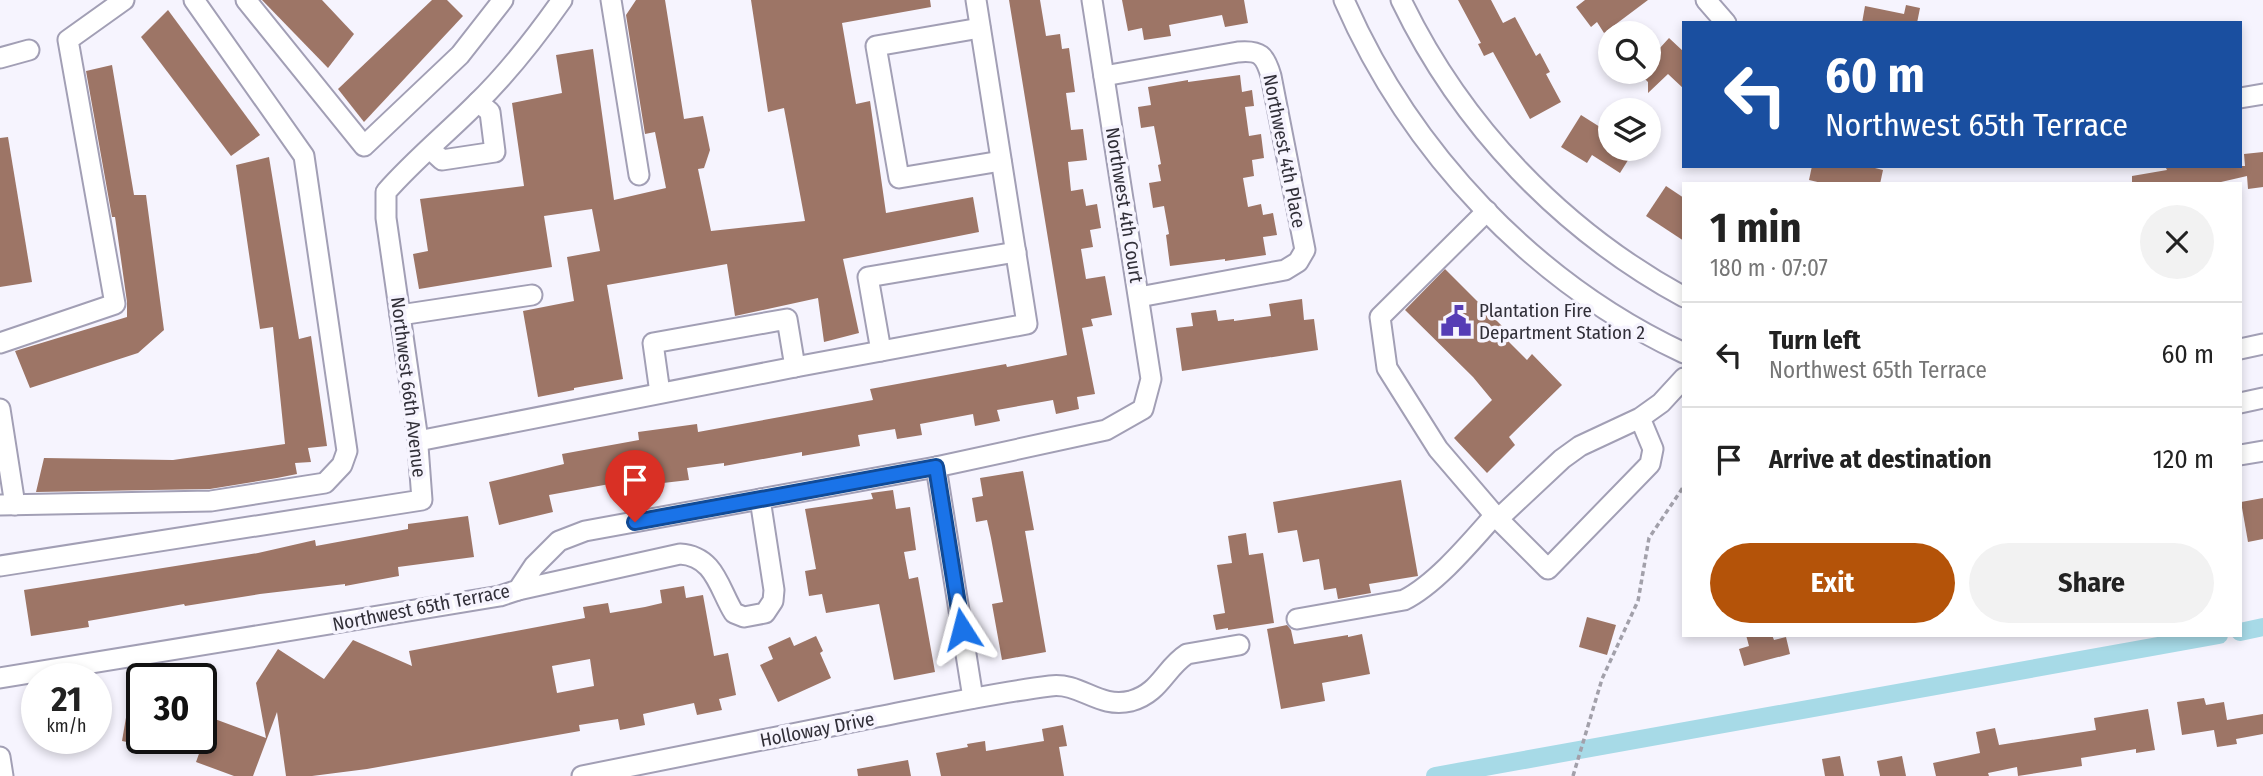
<!DOCTYPE html>
<html lang="en">
<head>
<meta charset="utf-8">
<style>
  body { margin:0; font-family:"Fira Sans Condensed",sans-serif; background:#f2f2f2; color:#222; height:100vh; display:flex; flex-direction:column; font-size:26px; white-space:nowrap }
  * { box-sizing:border-box; margin:0 }
  p { font-size:23px; color:#767676 }
  .icon { flex:none; width:38px; height:38px; fill:none; stroke:currentColor; stroke-width:2; stroke-linecap:round; stroke-linejoin:round }
  .map { position:relative; flex:1; overflow:hidden }
  .sheet { position:absolute; left:1682px; top:182px; width:560px; height:455px; display:flex; flex-direction:column; background:#fff; border-radius:0px; box-shadow:0 4px 10px #0003 }
  .sheet>* { flex:none }
  .guide { position:absolute; left:1682px; top:21px; width:560px; height:147px; border-radius:0px; box-shadow:0 4px 10px #0003; background:#1a4fa0; color:#fff; overflow:hidden }
  .tools { position:absolute; left:1598px; top:21px; display:grid; gap:14px }
  .tools a { display:grid; place-items:center; width:63px; height:63px; border-radius:50%; background:#fff; box-shadow:0 4px 10px #0003; font-size:35px }
  .speed { position:absolute; left:21px; top:663px; display:flex; gap:14px; font-size:35px; font-weight:700; text-align:center }
  .speed>* { display:grid; place-content:center; width:91px; height:91px; border-radius:50%; background:#fff; box-shadow:0 4px 10px #0003; line-height:1 }
  .speed small { font-size:18px; font-weight:400 }
  .speed .limit { border:4px solid #111; border-radius:10px; background:#fff; color:#111 }
  .pin { position:absolute; display:grid; place-items:center; width:60px; height:60px; color:#fff; margin:-72px -30px; border-radius:50% 50% 50% 0; rotate:-45deg; box-shadow:0 0 7px #0007 }
  .pin .icon { rotate:45deg }
  .me { position:absolute; width:77px; margin:-38px; rotate:351deg; stroke-linejoin:round; filter:drop-shadow(0 0 5px #0008) }
  .turn { display:flex; align-items:center; gap:24px; height:147px; padding:0 28px; font-size:32px }
  .turn .icon { width:91px; height:91px; stroke-width:2.5 }
  .turn b { display:block; font-size:49px; line-height:60px }
  .round { display:grid; place-items:center; flex:none; width:74px; height:74px; border-radius:37px; background:#f2f2f2 }
  .headline { display:flex; align-items:center; justify-content:space-between; height:119px; padding:0 28px }
  h1 { font-size:42px; font-weight:700; line-height:52px }
  .cta { display:flex; gap:14px; margin-top:auto; padding:14px 28px }
  .cta a { flex:1; height:80px; border-radius:42px; background:#b45309; color:#fff; font-size:28px; font-weight:700; line-height:80px; text-align:center }
  .cta a+a { background:#f2f2f2; color:#222 }
  ul { padding:0; list-style:none }
  li { display:flex; align-items:center; gap:21px; height:105px; padding:0 28px; border-top:2px solid #e0e0e0 }
  li div { flex:1 }
  li b { display:block; font-size:26px }
  li em { font-style:normal }
  .map>svg:first-child { display:block }
</style>
</head>
<body>
<div class="map">
<svg width="2263" height="776" viewBox="0 0 2263 776">
  <rect width="100%" height="100%" fill="#f6f4fe"/>
  <g fill="none" stroke-linecap="round" stroke-linejoin="round">
    <g stroke="#a7dae7" stroke-width="18">
      <polyline points="2240,632 2263,627"/>
      <polyline points="1435,776 2219,635"/>
    </g>
  </g>
  <g fill="#9d7566" fill-rule="evenodd">
    <polygon points="262,0 322,0 354,34 328,68"/>
    <polygon points="432,0 447,0 463,16 364,122 338,89"/>
    <polygon points="636,0 665,0 684,119 703,116 710,150 704,168 698,169 711,231 805,221 784,108 768,112 751,0 930,0 931,7 842,23 856,104 870,101 886,213 973,197 979,232 843,259 859,333 824,342 818,298 735,316 727,264 607,285 623,379 574,388 574,390 538,397 523,311 574,301 567,257 600,251 592,209 544,216 552,267 419,289 413,254 428,251 420,199 524,186 512,103 562,93 556,55 593,49 614,200 666,188 655,132 645,134 626,15"/>
    <polygon points="1009,0 1040,0 1046,36 1060,34 1062,49 1069,48 1075,92 1066,93 1071,130 1083,129 1087,160 1068,162 1071,191 1083,189 1086,206 1097,204 1101,228 1090,230 1093,247 1081,249 1086,279 1105,276 1112,315 1091,319 1093,326 1082,328 1095,394 1077,397 1079,409 1056,414 1053,400 1036,403 997,410 1000,421 975,426 973,414 920,424 922,435 897,439 895,429 858,435 860,446 802,456 802,452 724,466 724,463 687,468 689,480 663,483 662,472 625,477 626,481 549,495 553,512 499,525 489,482 564,464 562,454 639,440 638,432 697,424 698,432 873,400 870,389 1006,364 1007,367 1067,355"/>
    <polygon points="1122,0 1244,0 1248,23 1225,27 1222,15 1169,25 1171,36 1144,40 1142,28 1128,31"/>
    <polygon points="1458,0 1491,0 1503,23 1515,17 1536,56 1540,53 1550,72 1546,74 1561,102 1530,119 1493,52 1484,56 1478,44 1481,43"/>
    <polygon points="1585,0 1648,0 1604,33 1597,22 1591,27 1576,7"/>
    <polygon points="1906,5 1920,8 1917,23 1862,23 1865,6 1904,14"/>
    <polygon points="168,10 260,135 231,156 141,37"/>
    <polygon points="1648,38 1659,49 1669,38 1684,52 1684,89 1668,74 1648,93 1648,82 1638,72 1648,72"/>
    <polygon points="112,65 134,195 146,195 164,330 138,353 30,388 15,351 127,317 127,302 115,217 112,217 86,71"/>
    <polygon points="1240,75 1242,92 1252,90 1254,106 1245,107 1249,136 1261,134 1264,158 1252,160 1254,176 1243,178 1248,207 1261,204 1263,215 1273,213 1277,235 1263,237 1266,255 1225,261 1225,259 1170,266 1166,235 1169,234 1164,206 1153,208 1149,183 1161,181 1158,165 1161,164 1154,126 1141,128 1138,107 1151,105 1148,87 1188,80 1188,82"/>
    <polygon points="1610,111 1610,149 1635,149 1620,173 1592,155 1587,163 1561,147 1581,115 1600,127"/>
    <polygon points="8,137 32,282 0,287 0,138"/>
    <polygon points="2263,152 2263,187 2248,189 2247,176 2221,182 2221,184 2132,184 2132,176 2167,170 2166,168 2176,166 2245,166 2244,154"/>
    <polygon points="269,157 299,339 311,336 327,446 308,448 311,462 295,463 297,474 277,478 210,489 36,492 44,458 173,460 285,444 273,327 260,329 236,165"/>
    <polygon points="1812,166 1867,166 1883,170 1880,184 1826,184 1809,180"/>
    <polygon points="1666,186 1684,198 1684,241 1646,216"/>
    <polygon points="1445,269 1511,335 1507,340 1527,360 1532,354 1562,385 1509,437 1515,445 1487,473 1454,438 1492,400 1473,377 1405,310"/>
    <polygon points="1302,299 1304,320 1314,319 1318,350 1182,371 1176,328 1193,326 1191,313 1216,310 1218,321 1234,319 1234,321 1271,316 1269,304"/>
    <polygon points="1023,471 1034,530 1025,531 1046,652 1002,660 992,604 1003,602 991,538 987,520 976,522 972,498 983,496 980,478"/>
    <polygon points="1401,480 1418,576 1369,584 1371,593 1338,599 1336,588 1324,590 1319,559 1303,562 1297,530 1278,533 1273,502"/>
    <polygon points="893,490 896,509 910,507 916,550 904,552 909,579 918,577 935,672 894,680 879,604 826,613 822,594 809,596 805,571 816,569 805,509 873,499 871,493"/>
    <polygon points="2263,498 2263,539 2248,542 2241,502"/>
    <polygon points="468,516 474,557 398,567 399,576 345,586 345,584 260,594 185,606 184,604 88,621 89,627 31,636 24,590 258,553 315,540 316,546 408,529 408,524"/>
    <polygon points="1246,533 1249,555 1263,553 1274,623 1228,630 1228,628 1216,630 1213,615 1225,613 1217,565 1232,563 1228,536"/>
    <path d="M684,586L686,598L703,595L714,656L728,653L736,695L719,699L722,710L697,715L694,703L643,714L645,725L620,730L618,719L579,725L580,731L367,769L312,776H286L277,712L253,776H234L196,762L212,718L266,738L256,683L278,649L324,679L353,640L412,666L409,651L585,618L583,607L608,603L610,613L645,607L662,603L660,590ZM590,659L594,686L557,693L552,666Z"/>
    <polygon points="1587,617 1616,625 1607,655 1579,647"/>
    <polygon points="1287,625 1291,630 1294,644 1348,635 1348,637 1362,634 1370,674 1322,683 1325,701 1281,709 1267,629"/>
    <polygon points="1746,635 1772,635 1774,640 1786,637 1790,654 1744,666 1739,649 1749,646"/>
    <polygon points="816,636 823,651 820,653 831,678 778,702 760,665 773,659 768,647 790,637 794,646"/>
    <polygon points="2204,698 2206,705 2224,702 2227,720 2263,714 2263,734 2236,739 2237,744 2217,747 2214,730 2182,735 2177,702"/>
    <polygon points="129,700 142,702 142,745 122,741"/>
    <polygon points="2148,709 2155,750 2136,753 2136,749 2081,758 2082,766 2018,776 2017,767 1988,773 1989,776 1936,776 1933,763 1980,753 1976,732 1995,728 1999,745 2096,730 2094,718"/>
    <polygon points="1063,725 1067,746 1059,747 1064,776 941,776 936,753 968,747 967,744 985,741 986,751 1044,741 1042,729"/>
    <polygon points="1840,756 1844,776 1825,776 1822,759"/>
    <polygon points="1902,756 1906,776 1880,776 1877,761"/>
    <polygon points="908,760 911,776 858,776 857,769"/>
  </g>
  <g fill="none" stroke-linecap="round" stroke-linejoin="round">
    <defs>
      <g id="minor">
        <polyline points="246,0 364,146 460,55 503,0"/>
        <polyline points="611,0 639,175"/>
        <path d="M1344,0C1410,152 1534,283 1684,353"/>
        <path d="M1401,0C1461,125 1561,230 1684,297"/>
        <polyline points="1706,0 1726,23"/>
        <polyline points="980,28 876,46 899,178 1001,161"/>
        <polyline points="0,58 29,50"/>
        <path d="M1104,76L1238,52C1260,50 1265,55 1271,76L1305,250L1298,262L1285,270L1139,297"/>
        <polyline points="2240,98 2263,94"/>
        <polyline points="430,149 442,160 495,152 490,112 478,102"/>
        <polyline points="1487,211 1380,317 1387,368 1438,449 1498,519"/>
        <polyline points="400,315 532,295"/>
        <polyline points="0,343 115,304 68,40 124,0"/>
        <polyline points="2240,349 2263,344"/>
        <polyline points="881,351 868,277 1016,252"/>
        <polyline points="795,367 1027,324 976,0"/>
        <polyline points="2240,403 2263,398"/>
        <polyline points="0,409 15,505"/>
        <polyline points="1640,418 1653,449 1650,464 1548,569 1498,519 1562,459 1580,446 1640,418 1661,403 1684,378"/>
        <polyline points="418,441 795,367 787,319 653,343 660,393"/>
        <polyline points="2240,455 2263,451"/>
        <polyline points="936,467 973,698"/>
        <polyline points="0,505 211,501 325,483 342,465 347,451 304,156 194,0"/>
        <path d="M0,566L422,500L417,433L386,218V192C413,161 446,134 475,105C508,73 536,37 562,0"/>
        <path d="M518,590L680,554C715,556 719,589 734,613L744,617L765,613L773,601L774,590L760,499"/>
        <path d="M1297,619L1404,600C1436,584 1470,543 1494,516"/>
        <polyline points="0,678 500,596 518,590 534,566 559,541 585,531 936,467 1106,430 1143,409 1151,379 1092,0"/>
        <polyline points="0,757 3,776"/>
        <path d="M582,776C675,757 769,739 862,720C925,708 987,694 1050,686C1081,682 1098,709 1131,701C1160,693 1165,668 1187,654L1239,645"/>
      </g>
    </defs>
    <use href="#minor" stroke="#a29fb5" stroke-width="23"/>
    <polyline stroke="#a2a0aa" stroke-width="3.5" stroke-dasharray="5 3.5" stroke-linecap="butt" points="1573,776 1602,679 1638,601 1649,538 1684,486"/>
    <use href="#minor" stroke="#fff" stroke-width="19"/>
  </g>
  <g fill="none" stroke-linecap="round" stroke-linejoin="round">
    <defs>
      <polyline id="route" points="635,522 936,467 962,629"/>
    </defs>
    <use href="#route" stroke="#114b97" stroke-width="18"/>
    <use href="#route" stroke="#1a73e8" stroke-width="12"/>
  </g>
  <defs>
    <symbol id="civic-bare" viewBox="-9 -9 18 18"><path d="M-.6-6.5H3V-4.5H.6V-3L4-1V1h2V6H-6V1h2V-1L-.6-3ZM-1.2 2.5V6h2.4V2.5Z" fill="#563db5" stroke="#f6f4fe" stroke-width="2.5" paint-order="stroke"/></symbol>
  </defs>
  <g fill-rule="evenodd">
    <use href="#civic-bare" x="1434" y="299" width="44" height="44"/>
  </g>
  <g text-anchor="middle" stroke-width="7" stroke-linejoin="round" paint-order="stroke">
    <g font-size="19" fill="#312f38" stroke="#f6f4fe">
      <text transform="translate(1285 151) rotate(79)" y="7">Northwest 4th Place</text>
      <text transform="translate(1125 205) rotate(81)" y="7">Northwest 4th Court</text>
      <text transform="translate(409 387) rotate(83)" y="7">Northwest 66th Avenue</text>
      <text transform="translate(421 607) rotate(-11)" y="7">Northwest 65th Terrace</text>
      <text transform="translate(817 729) rotate(-11)" y="7">Holloway Drive</text>
    </g>
    <g font-size="19" fill="#312f38" stroke="#f6f4fe" text-anchor="start">
      <text x="1479" y="317">Plantation Fire<tspan x="1479" dy="22">Department Station 2</tspan></text>
    </g>
  </g>
</svg>
<div class="tools">
<a><svg class="icon" aria-label="search" viewBox="0 0 24 24"><circle cx="10" cy="10" r="6"/><path d="M15 15l6 6"/></svg></a>
<a><svg class="icon" aria-label="layers" viewBox="0 0 24 24"><path d="M12 4l9 5-9 5-9-5zM3 14l9 5 9-5"/></svg></a>
</div>
<div class="speed"><div>21<small>km/h</small></div><div class="limit">30</div></div>
<div class="pin" style="left:635px;top:522px;background:#d93025"><svg class="icon" aria-label="arrive" viewBox="0 0 24 24"><path d="M6 21V4h12l-3 4 3 4H6"/></svg></div>
<svg class="me" style="left:962px;top:629px" viewBox="-20 -20 40 40"><path d="M0-17L14 15 0 8-14 15z" fill="#1a73e8" stroke="#fff" stroke-width="4"/></svg>
<div class="guide">
<div class="turn"><svg class="icon" aria-label="left" viewBox="0 0 24 24"><path d="M17 20v-9H6M10 6l-5 5 5 5"/></svg><div><b>60 m</b>Northwest 65th Terrace</div></div>
</div>
<section class="sheet">
<div class="headline"><div><h1>1 min</h1><p>180 m · 07:07</p></div><a class="round"><svg class="icon" aria-label="close" viewBox="0 0 24 24"><path d="M6 6l12 12M18 6L6 18"/></svg></a></div>
<ul>
<li><svg class="icon" aria-label="left" viewBox="0 0 24 24"><path d="M17 20v-9H6M10 6l-5 5 5 5"/></svg><div><b>Turn left</b><p>Northwest 65th Terrace</p></div><em>60 m</em></li>
<li><svg class="icon" aria-label="arrive" viewBox="0 0 24 24"><path d="M6 21V4h12l-3 4 3 4H6"/></svg><div><b>Arrive at destination</b></div><em>120 m</em></li>
</ul>
<div class="cta"><a>Exit</a><a>Share</a></div>
</section>
</div>
</body>
</html>
